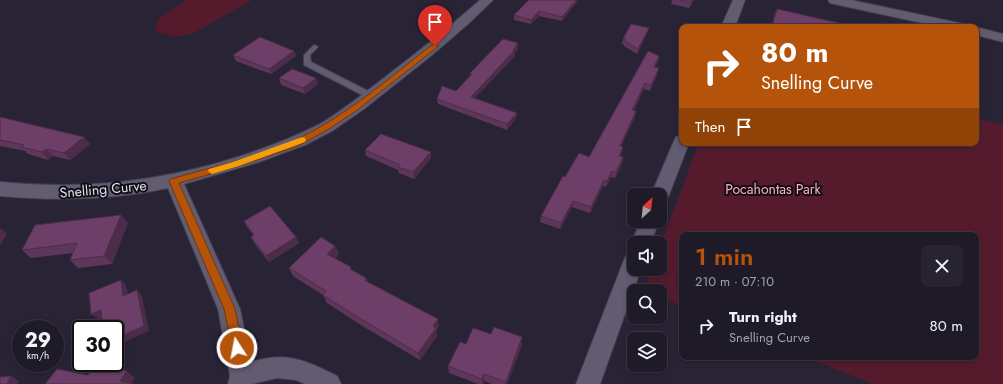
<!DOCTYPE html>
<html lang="en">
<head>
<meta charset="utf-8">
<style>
  body { margin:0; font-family:Jost,sans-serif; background:#272330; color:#f1f3f6; height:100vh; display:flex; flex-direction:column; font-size:15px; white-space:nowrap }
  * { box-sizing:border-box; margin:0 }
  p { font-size:13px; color:#a1a1a8 }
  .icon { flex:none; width:22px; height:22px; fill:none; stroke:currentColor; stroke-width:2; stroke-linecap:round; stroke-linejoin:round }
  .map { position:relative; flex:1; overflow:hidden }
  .details { position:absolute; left:679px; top:232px; width:300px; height:128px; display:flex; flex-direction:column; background:#1f1a28; border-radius:8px; box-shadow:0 2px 6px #0003,0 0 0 1px #3c3845 }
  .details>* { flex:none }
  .banner { position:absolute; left:679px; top:24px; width:300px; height:122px; border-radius:8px; box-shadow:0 2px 6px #0003,0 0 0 1px #3c3845; background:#b45309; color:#fff; overflow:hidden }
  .needle { width:26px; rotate:27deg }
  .buttons { position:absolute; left:627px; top:188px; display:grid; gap:8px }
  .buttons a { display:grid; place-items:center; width:40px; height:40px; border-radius:8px; background:#1f1a28; box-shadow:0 2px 6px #0003,0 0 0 1px #3c3845; font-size:20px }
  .speed { position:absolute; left:12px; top:320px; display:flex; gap:8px; font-size:20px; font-weight:700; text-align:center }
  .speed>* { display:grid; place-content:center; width:52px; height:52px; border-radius:50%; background:#1f1a28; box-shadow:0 2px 6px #0003,0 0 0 1px #3c3845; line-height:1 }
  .speed small { font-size:10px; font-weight:400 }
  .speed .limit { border:2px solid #111; border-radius:6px; background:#fff; color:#111 }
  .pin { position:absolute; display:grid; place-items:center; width:34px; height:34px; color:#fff; margin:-41px -17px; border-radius:50% 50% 50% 0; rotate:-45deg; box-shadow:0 0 4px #0007 }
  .pin .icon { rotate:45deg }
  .me { position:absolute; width:44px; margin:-22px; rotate:349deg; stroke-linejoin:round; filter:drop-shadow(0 0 3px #0008) }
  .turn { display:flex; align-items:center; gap:14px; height:84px; padding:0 16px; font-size:18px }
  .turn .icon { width:52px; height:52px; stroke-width:2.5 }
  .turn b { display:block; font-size:28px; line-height:34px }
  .then { display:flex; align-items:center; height:38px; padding:0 16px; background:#0003; gap:8px; font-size:15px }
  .round { display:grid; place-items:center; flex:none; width:42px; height:42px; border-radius:8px; background:#272330 }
  .headline { display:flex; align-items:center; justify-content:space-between; height:68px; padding:0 16px }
  h1 { font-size:24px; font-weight:600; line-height:30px; color:#b45309 }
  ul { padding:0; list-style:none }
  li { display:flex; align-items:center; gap:12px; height:52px; padding:0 16px }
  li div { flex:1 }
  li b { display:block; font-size:15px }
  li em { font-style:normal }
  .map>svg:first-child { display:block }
</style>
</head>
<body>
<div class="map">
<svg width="1003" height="384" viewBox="0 0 1003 384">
  <rect width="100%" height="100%" fill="#292336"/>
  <g fill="#551b2c">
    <polygon points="187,0 252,0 194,33 174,37 155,31 159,18"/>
    <polygon points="976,118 1003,125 1003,384 872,384 806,357 976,357 976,235 682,235 682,306 660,297 660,291 643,291 651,269 660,269 660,246 699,143 976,143"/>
  </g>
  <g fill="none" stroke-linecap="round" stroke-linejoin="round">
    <defs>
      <polygon id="lane" points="315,45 318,47 310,55 311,62 374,94 374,98 368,98 304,65 304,55 313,46"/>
      <g id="street">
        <path d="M480,0H493L468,24L432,55L364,109L332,131L305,145L259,162L184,184L240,309L251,362C286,351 306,360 337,376L341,384H305L296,380L277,378L252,384H228L230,376L218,309L168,188C113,200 56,201 0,196V182C84,190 161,182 241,156C268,147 295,137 320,124C342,111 363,94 384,78C416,53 449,28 480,0Z"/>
        <polygon points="733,0 745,0 735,27 721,27"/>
        <polygon points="828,0 851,0 959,23 964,24 966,27 941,27 834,4 830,3"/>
        <polygon points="976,27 1003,34 1003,42 976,35"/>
        <polygon points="682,135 682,143 689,143 669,195 666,200 660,202 660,195 651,195 674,141 676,137"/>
        <polygon points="641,221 659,221 651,243 634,243 634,248 631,243"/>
        <polygon points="634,252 634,269 641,269 600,384 576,384 624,260 627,254"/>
      </g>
    </defs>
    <use href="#lane" stroke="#443f4e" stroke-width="2"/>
    <use href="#street" stroke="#443f4e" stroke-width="2"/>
    <use href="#lane" fill="#625c72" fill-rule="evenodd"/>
    <use href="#street" fill="#625c72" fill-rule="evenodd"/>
  </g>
  <g fill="#5e3659">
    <polygon points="577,0 576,3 562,21 539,16 531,24 514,20 514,15"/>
    <polygon points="672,0 694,0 689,8 671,4"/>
    <polygon points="777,9 847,27 772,27 774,15"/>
    <polygon points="649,28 647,33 637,54 624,46 624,45 622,44 623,39"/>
    <polygon points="518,43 518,49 515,52 515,56 475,98 517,113 516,118 507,130 438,104 437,99 456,91 470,76 470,73"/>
    <polygon points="294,51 296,56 271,74 236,61 233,55"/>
    <polygon points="659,56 658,62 655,67 659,68 656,77 650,91 644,89 634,110 635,117 621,146 623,147 622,153 620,156 623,157 622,164 615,178 611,177 606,187 603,186 590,213 572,207 560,229 540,222 541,216 565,177 589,157"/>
    <polygon points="279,78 316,78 318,84 305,94 281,85"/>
    <polygon points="0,117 84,137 90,144 70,160 53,156 48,160 28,154 25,151 0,146"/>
    <polygon points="365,150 431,158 414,179 399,173 398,170 366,156"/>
    <polygon points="121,215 128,223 112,264 78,268 70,260 73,253 31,258 22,250"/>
    <polygon points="244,221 299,243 269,262 254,243 251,237 254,236 247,227"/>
    <polygon points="335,246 339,254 335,258 352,270 366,278 367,281 439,326 436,331 437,336 420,360 364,327 327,303 323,295 293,276 289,268"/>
    <polygon points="466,344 522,345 507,384 492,384 484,381 483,384 478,384 449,373 448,366"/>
  </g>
  <g fill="#4c2c49">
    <polygon points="576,0 577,0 576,3 562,21 562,17"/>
    <polygon points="692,0 694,0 689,8 691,3"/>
    <polygon points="539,11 539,16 531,24 531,20"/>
    <polygon points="649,28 647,33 637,54 638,49"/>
    <polygon points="518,43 518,49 515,52 515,56 471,102 471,97"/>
    <polygon points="294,51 296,56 271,74 269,69"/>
    <polygon points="659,56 658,62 652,73 654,67"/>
    <polygon points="658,71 656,77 650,91 651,85"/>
    <polygon points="316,78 318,84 305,94 303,88"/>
    <polygon points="645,83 644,89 631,116 632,110"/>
    <polygon points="636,111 635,117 618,152 620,146"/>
    <polygon points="517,113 516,118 507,130 507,124"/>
    <polygon points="84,137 90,144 70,160 64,153"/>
    <polygon points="623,147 622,153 617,162 619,156"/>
    <polygon points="46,149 53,156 48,160 42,152"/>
    <polygon points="431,152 431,158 414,179 413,172"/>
    <polygon points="623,157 622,164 615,178 616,172"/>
    <polygon points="612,171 611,177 606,187 607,181"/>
    <polygon points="604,180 603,186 590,213 591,207"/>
    <polygon points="573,201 572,207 560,229 561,223"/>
    <polygon points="121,215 128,223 112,264 104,256"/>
    <polygon points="1,228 7,234 0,245 0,229"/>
    <polygon points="296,237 299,243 269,262 266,256"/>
    <polygon points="335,246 339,254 331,262 327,254"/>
    <polygon points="121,280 126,285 129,301 123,296"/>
    <polygon points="137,290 142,296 149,331 115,346 115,339"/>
    <polygon points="101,310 107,316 98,319 91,314"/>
    <polygon points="438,319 439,326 436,331 437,336 420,360 418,353 433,326"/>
    <polygon points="522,337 522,345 507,384 506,384 506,382"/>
    <polygon points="127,371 135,378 131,384 120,381"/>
    <polygon points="484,374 484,381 483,384 482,384 482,379"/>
    <polygon points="11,376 19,381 17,384 7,384"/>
  </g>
  <g fill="#6d3f68" stroke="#4c2c49">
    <polygon points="529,0 576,0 562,17 539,11 531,20 514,15"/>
    <polygon points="680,0 692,0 691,3"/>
    <polygon points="777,9 848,25 847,27 772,27"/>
    <polygon points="631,24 649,28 638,49 625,41 626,39 623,39"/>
    <polygon points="260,37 294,51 269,69 233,55"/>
    <polygon points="503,39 518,43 513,50 515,50 471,97 517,113 507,124 437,99 442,86 456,91 472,74 470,73"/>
    <polygon points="648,51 659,56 654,67 659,68 651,85 645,83 632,110 636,111 620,146 623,147 619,156 623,157 616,172 612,171 607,181 604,180 591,207 573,201 561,223 541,216 563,176 565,177 579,153 589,157"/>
    <polygon points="292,69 316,78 303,88 279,78"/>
    <polygon points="0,117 84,137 64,153 46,149 42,152 21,147 24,145 0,140"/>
    <polygon points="381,134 431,152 413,172 398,167 400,165 365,150"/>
    <polygon points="270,206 296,237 266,256 251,237 254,235 244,221"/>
    <polygon points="121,215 104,256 70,260 77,243 22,250 35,225"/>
    <polygon points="321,237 335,246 327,254 351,267 350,269 366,278 364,280 438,319 433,326 436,328 418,353 361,319 323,295 326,291 289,268"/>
    <polygon points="121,280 123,296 137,290 144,326 115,339 115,329 103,329 101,310 91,314 89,293"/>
    <polygon points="494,327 522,337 506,382 484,374 482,379 448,366 460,342 466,344 473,328 491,334"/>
    <polygon points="106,367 127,371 120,381 134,384 45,384 57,369 88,375 92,369 107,372"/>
    <polygon points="11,376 7,384 0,384 0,377"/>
  </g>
  <path fill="#b45309" stroke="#753606" d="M433,44L439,46L356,111L329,129L298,146L239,166L179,183L235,309L243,348L241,352L237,354L233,352L224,309L169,181L171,179C210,167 255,159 293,141C345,117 388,79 433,44Z"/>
  <polygon fill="#f59e0b" points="302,137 305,138 306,140 305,142 239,166 212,174 208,171 209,169 233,162"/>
  <g text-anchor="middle" stroke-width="4" stroke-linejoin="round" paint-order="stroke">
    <g font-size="14" fill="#e1dfeb" stroke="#110e17">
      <text transform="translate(103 189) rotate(-5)" y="5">Snelling Curve</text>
    </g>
    <g font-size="14" fill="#fdaebf" stroke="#110e17">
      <text x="773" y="194">Pocahontas Park</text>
    </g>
  </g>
</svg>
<div class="buttons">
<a><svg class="needle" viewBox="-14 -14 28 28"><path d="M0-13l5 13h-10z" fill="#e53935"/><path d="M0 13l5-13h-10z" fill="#a1a1a8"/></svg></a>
<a><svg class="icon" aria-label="sound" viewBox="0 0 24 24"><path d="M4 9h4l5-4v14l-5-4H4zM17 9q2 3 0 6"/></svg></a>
<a><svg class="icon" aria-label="search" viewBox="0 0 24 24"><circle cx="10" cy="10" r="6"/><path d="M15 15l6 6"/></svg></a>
<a><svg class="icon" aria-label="layers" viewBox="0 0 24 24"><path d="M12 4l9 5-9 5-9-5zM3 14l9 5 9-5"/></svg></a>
</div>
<div class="speed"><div>29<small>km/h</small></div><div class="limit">30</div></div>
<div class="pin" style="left:435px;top:46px;background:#d93025"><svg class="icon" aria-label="arrive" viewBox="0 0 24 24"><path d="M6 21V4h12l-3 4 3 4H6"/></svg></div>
<svg class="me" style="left:237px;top:348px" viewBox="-20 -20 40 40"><circle r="17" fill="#b45309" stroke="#fff" stroke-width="3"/><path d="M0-11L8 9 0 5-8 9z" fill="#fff"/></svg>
<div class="banner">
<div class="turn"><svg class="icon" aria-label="right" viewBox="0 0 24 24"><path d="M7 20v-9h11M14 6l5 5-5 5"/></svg><div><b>80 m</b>Snelling Curve</div></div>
<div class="then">Then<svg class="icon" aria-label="arrive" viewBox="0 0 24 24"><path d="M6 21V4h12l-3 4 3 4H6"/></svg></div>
</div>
<section class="details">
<div class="headline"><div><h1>1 min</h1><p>210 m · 07:10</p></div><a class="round"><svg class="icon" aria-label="close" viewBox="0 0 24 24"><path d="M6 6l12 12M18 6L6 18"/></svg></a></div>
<ul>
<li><svg class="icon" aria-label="right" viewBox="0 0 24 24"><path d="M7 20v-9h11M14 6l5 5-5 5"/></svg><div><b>Turn right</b><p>Snelling Curve</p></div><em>80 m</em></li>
</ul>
</section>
</div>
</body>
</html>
